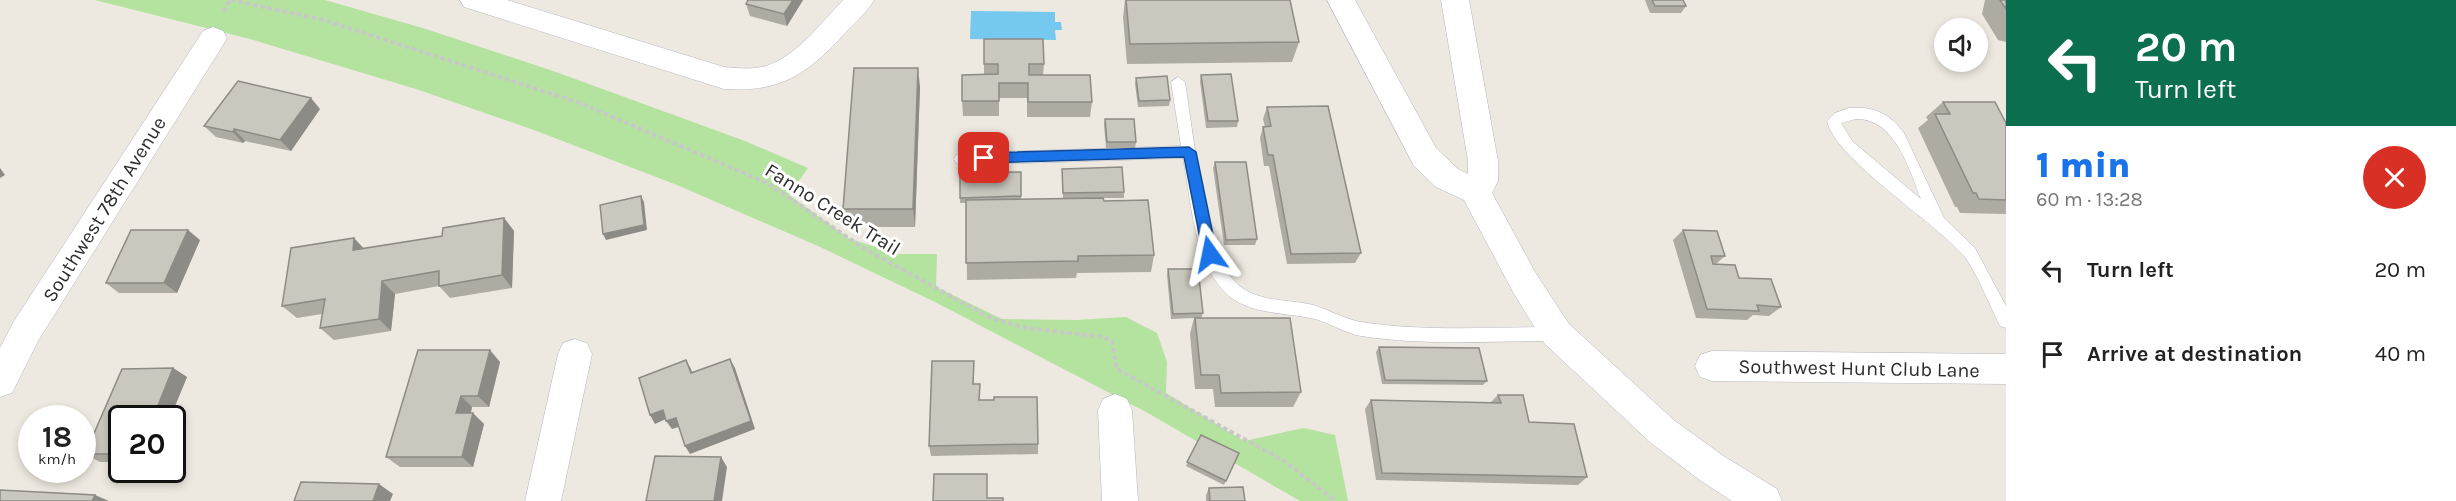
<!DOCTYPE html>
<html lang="en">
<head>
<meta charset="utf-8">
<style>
  body { margin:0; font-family:Karla,sans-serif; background:#f6f6f6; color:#222; height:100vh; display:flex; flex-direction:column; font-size:22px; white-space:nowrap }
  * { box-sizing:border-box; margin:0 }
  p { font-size:20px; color:#767676 }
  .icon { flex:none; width:33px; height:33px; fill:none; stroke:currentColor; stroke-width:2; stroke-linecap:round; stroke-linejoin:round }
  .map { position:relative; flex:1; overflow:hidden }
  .sheet { display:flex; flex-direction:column; background:#fff; width:450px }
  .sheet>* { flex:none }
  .guide { background:#0b6e4f; color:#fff; overflow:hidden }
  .fabs { position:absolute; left:1934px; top:18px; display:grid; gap:12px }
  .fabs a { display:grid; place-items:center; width:54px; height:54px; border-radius:50%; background:#fff; box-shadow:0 3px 9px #0003; font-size:30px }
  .speed { position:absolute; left:18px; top:405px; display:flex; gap:12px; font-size:30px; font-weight:700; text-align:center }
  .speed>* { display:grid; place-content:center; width:78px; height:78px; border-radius:50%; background:#fff; box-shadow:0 3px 9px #0003; line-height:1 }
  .speed small { font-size:15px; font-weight:400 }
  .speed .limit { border:3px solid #111; border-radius:9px; background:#fff; color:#111 }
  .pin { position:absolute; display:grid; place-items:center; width:51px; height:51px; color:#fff; margin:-26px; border-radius:12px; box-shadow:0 3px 9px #0006 }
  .me { position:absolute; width:66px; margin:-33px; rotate:348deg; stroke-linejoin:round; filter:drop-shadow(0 0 4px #0008) }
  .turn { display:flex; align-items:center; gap:21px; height:126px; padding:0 30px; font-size:27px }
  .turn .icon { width:78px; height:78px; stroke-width:2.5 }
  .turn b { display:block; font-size:42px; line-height:51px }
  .round { display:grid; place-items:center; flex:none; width:63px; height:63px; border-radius:32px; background:#f6f6f6 }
  .overview { display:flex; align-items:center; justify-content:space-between; height:102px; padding:0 30px }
  h1 { font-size:36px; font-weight:800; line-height:45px; color:#1a73e8 }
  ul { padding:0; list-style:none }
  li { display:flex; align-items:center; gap:18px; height:84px; padding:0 30px }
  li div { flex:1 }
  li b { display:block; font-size:22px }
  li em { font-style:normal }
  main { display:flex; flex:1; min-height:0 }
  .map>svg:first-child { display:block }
</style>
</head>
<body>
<main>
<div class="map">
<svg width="2006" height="501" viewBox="0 0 2006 501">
  <rect width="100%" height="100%" fill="#eee9e0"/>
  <polygon fill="#b3e39e" points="95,0 325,0 426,29 556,72 745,141 808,168 789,195 850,239 898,254 937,254 936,287 1002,319 1076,320 1126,317 1157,333 1167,362 1166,393 1244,441 1304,428 1335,435 1348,501 1300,501 1146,412 935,302 818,246 677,185 534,130 416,89 250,39"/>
  <polygon fill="#76c9ee" points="971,11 1055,12 1055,22 1061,22 1062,30 1055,30 1056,40 970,39"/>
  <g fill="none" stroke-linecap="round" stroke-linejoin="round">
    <defs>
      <g id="service">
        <path d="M1178,77L1185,82C1193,130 1203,239 1230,276C1249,302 1282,299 1309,304C1327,308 1343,319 1361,322C1426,332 1492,327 1557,327L1563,329L1565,334L1563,339L1557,341C1492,341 1426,346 1361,336C1343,333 1328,321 1310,318C1280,312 1242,314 1221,288C1193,254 1191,200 1183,158L961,165L956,163L954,159L956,155L961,153L1181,146L1171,82Z"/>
        <path d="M1849,108C1874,106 1889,113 1904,133L1944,218L1975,248L2006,306V328L2000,326C1990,306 1977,273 1964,256C1934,221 1835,159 1827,121L1835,113ZM1856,119C1895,118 1909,169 1921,199L1853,142L1841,123Z"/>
      </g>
      <g id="minor">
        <path d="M460,0H507L724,67C737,68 753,70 766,66C797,56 821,23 843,0H874C867,12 856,22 846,32C809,73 781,93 724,89L464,7Z"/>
        <polygon points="1327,0 1355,0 1436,148 1458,169 1468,174 1468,161 1441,0 1469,0 1498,161 1498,181 1492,193 1535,272 1569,324 1675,421 1725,457 1777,489 1782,501 1732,501 1701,481 1651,443 1545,344 1513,292 1464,200 1436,187 1414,166"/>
        <polygon points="213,27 223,31 227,38 223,45 38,341 12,393 0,397 0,348 14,321 203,31"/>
        <polygon points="575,339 587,343 592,354 561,501 525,501 558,354 563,343"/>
        <polygon points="1712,351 2006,354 2006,384 1712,381 1700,377 1695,366 1700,355"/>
        <polygon points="1115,394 1127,399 1132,410 1138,501 1102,501 1098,410 1103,399"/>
      </g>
    </defs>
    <use href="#service" stroke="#b3b6c0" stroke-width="1"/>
    <use href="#minor" stroke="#b3b6c0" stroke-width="1"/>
    <g stroke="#c8c8c8" stroke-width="4" stroke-dasharray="4.5 3" stroke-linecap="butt">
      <polyline points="231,0 324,20 580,103 767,183 865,249 991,318 1026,328 1104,337 1112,342 1117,369 1284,461 1336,501"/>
      <polyline points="224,12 229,0"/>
    </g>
    <use href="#service" fill="#fff" fill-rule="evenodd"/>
    <use href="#minor" fill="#fff" fill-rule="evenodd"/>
  </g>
  <g fill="#aeaba3">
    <polygon points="803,0 787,26 750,16 746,4"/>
    <polygon points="1125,0 1290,0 1299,42 1292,62 1127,64 1123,17"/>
    <polygon points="1645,0 1683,0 1686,6 1681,13 1650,13"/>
    <polygon points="1985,0 2006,0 2006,42 1998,40 1982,14"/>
    <polygon points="984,39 1044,64 1043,75 1092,102 1090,117 1027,117 1027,98 999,98 999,116 963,116 962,101 984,74"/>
    <polygon points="1201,75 1238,121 1237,127 1206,128 1200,81"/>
    <polygon points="1136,78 1170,100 1169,106 1138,107 1135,84"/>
    <polygon points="920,87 915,227 847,227 843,209"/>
    <polygon points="1943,102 2006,123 2006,214 1960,213 1957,207 1955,207 1918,128 1928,120 1926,117"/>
    <polygon points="1267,107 1361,253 1355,263 1287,264 1269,166 1264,166 1260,138 1263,127 1265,127 1263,119"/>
    <polygon points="320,109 291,151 245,141 243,143 216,137 204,126"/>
    <polygon points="1105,119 1136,142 1135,148 1106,148 1104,125"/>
    <polygon points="1215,162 1257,239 1255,245 1224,245 1213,168"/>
    <polygon points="1062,169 1124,192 1124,198 1103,198 1104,201 1154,255 1151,272 1077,273 1076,278 967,280 966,203 960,203 960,173 1021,172 1021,199 1063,199"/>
    <polygon points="504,218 514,231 512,288 450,298 439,286 395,294 391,331 334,340 320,328 322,314 297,318 282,306 354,238 364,249 442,236"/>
    <polygon points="1683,230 1725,256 1716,264 1739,278 1781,307 1769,316 1753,315 1747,320 1696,318 1673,240"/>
    <polygon points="200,240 177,293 119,293 106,283"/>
    <polygon points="1168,269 1203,313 1201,318 1301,392 1293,407 1215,407 1213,389 1195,389 1190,334 1194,318 1171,319 1167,275"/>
    <polygon points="1379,347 1487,381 1483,385 1382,384 1376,352"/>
    <polygon points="974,361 974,384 980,400 1038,444 1038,454 931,456 929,446"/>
    <polygon points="500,362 489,407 472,407 471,413 484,424 473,467 400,467 386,457"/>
    <polygon points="173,368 187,377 170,418 122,418 122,462 100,462 85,454 122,369"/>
    <polygon points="1498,395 1587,477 1578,485 1376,480 1365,409 1371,400 1490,403"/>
    <polygon points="1201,435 1239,453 1224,485 1186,466"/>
    <polygon points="1209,488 1245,501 1206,501 1206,495"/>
  </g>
  <g fill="#8d8b85">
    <polygon points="793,0 803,0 787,26 784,14"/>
    <polygon points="918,68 920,87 915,227 913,209"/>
    <polygon points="311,98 320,109 291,151 280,140"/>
    <polygon points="234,129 245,141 243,143 233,132"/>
    <polygon points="0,168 5,175 0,178"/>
    <polygon points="641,196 644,202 647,230 606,240 603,234"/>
    <polygon points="504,218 514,231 512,288 502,275"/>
    <polygon points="188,230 200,240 177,293 164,283"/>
    <polygon points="354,238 367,252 353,250"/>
    <polygon points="382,281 395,294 391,331 379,319"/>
    <polygon points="490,350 500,362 489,407 478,396"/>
    <polygon points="730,359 735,368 755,429 690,454 685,446"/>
    <polygon points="686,360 691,369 696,382 691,373"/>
    <polygon points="173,368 187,377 170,418 153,418"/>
    <polygon points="461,396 472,407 468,424 456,413"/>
    <polygon points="663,410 668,418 655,424 650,415"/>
    <polygon points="473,413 484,424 473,467 462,457"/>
    <polygon points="676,418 682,426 672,429 666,421"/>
    <polygon points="721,457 727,467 722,501 714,501"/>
    <polygon points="379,484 393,494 390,501 373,501"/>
    <polygon points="95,495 109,501 92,501"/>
  </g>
  <g fill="#cac7be" stroke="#8d8b85" stroke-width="1.5">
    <polygon points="748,0 793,0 784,14 746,4"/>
    <polygon points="1126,0 1290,0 1299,42 1130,44"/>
    <polygon points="1652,0 1683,0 1686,6 1655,6"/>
    <polygon points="2000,0 2006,0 2006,9"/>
    <polygon points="984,39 1043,39 1044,64 1029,64 1029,75 1090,75 1092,102 1028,102 1028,83 999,83 999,101 962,101 962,75 998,74 998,64 984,64"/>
    <polygon points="854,68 918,68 913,209 843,209"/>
    <polygon points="1231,74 1238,121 1208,121 1201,75"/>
    <polygon points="1167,76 1170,100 1139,101 1136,78"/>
    <polygon points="238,81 311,98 280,140 234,129 233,132 204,126"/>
    <polygon points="1943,102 1995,102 2006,123 2006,200 1979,199 1976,193 1973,193 1935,114 1950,114"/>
    <polygon points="1328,106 1361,253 1291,254 1273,155 1268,155 1263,127 1271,126 1267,107"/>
    <polygon points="1105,119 1134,119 1136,142 1107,142"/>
    <polygon points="1215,162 1246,162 1257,239 1226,240"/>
    <polygon points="1122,167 1124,192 1063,193 1062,169"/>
    <polygon points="1021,172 1021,196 960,198 960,173"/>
    <polygon points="641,196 644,225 603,234 600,205"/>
    <polygon points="1103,198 1104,201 1148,200 1154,255 1078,256 1078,261 966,263 966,200"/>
    <polygon points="504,218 502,275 439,286 439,271 382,281 379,319 320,328 325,299 282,306 291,248 354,238 353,250 442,236 443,228"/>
    <polygon points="131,230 188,230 164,283 106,283"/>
    <polygon points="1683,230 1717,231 1725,256 1711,256 1713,264 1735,265 1739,278 1771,279 1781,307 1757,305 1759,311 1707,309"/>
    <polygon points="1168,269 1198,269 1203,313 1173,314"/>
    <polygon points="1195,318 1290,318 1301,392 1221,393 1219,375 1201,375"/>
    <polygon points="1379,347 1479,348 1487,381 1385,380"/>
    <polygon points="418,350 490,350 478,396 461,396 456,413 473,413 462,457 386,457"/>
    <polygon points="730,359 751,421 685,446 676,418 666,421 663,410 650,415 639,378 686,360 691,373"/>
    <polygon points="932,361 974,361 973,384 980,384 979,400 994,400 994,397 1037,397 1038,444 929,446"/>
    <polygon points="173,368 153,418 122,418 122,454 85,454 122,369"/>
    <polygon points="1498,395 1523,395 1529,422 1574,424 1587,477 1382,473 1371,400 1501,403"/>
    <polygon points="1201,435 1239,453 1226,481 1187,462"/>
    <polygon points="655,456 721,457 714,501 646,501"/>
    <polygon points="934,474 987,474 987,498 1003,498 1003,501 933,501"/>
    <polygon points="301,482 379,484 373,501 294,501"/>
    <polygon points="1243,487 1245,501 1210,501 1209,488"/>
    <polygon points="0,490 95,495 92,501 0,501"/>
  </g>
  <polygon fill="#1a73e8" stroke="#114b97" stroke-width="1.5" points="1189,147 1196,152 1217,254 1215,258 1205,258 1203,254 1184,157 984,163 978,158 984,153"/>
  <g text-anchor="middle" stroke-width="6" stroke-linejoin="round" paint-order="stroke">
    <g font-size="20" fill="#2d2d2d" stroke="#fff">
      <text transform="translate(104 209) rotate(-58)" y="7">Southwest 78th Avenue</text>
      <text transform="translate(833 209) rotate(32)" y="7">Fanno Creek Trail</text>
      <text transform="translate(1859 368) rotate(1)" y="7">Southwest Hunt Club Lane</text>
    </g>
  </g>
</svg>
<div class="fabs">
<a><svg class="icon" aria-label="sound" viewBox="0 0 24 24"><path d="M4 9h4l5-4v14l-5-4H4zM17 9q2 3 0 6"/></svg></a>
</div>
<div class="speed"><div>18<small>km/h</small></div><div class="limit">20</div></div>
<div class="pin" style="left:984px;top:158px;background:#d93025"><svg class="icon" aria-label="arrive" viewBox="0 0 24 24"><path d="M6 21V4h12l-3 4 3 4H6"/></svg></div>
<svg class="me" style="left:1210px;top:254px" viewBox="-20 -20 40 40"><path d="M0-17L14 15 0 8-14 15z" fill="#1a73e8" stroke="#fff" stroke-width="4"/></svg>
</div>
<section class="sheet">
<div class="guide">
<div class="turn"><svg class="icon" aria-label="left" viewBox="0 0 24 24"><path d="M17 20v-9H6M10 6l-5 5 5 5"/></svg><div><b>20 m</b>Turn left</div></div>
</div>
<div class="overview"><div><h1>1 min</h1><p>60 m · 13:28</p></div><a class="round" style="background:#d93025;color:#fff"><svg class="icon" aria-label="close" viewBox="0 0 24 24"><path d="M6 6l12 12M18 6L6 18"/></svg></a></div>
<ul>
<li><svg class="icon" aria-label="left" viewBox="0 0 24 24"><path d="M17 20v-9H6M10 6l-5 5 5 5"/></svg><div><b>Turn left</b></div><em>20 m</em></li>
<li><svg class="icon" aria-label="arrive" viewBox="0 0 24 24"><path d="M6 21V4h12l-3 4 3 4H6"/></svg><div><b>Arrive at destination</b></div><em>40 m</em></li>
</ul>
</section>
</main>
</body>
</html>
